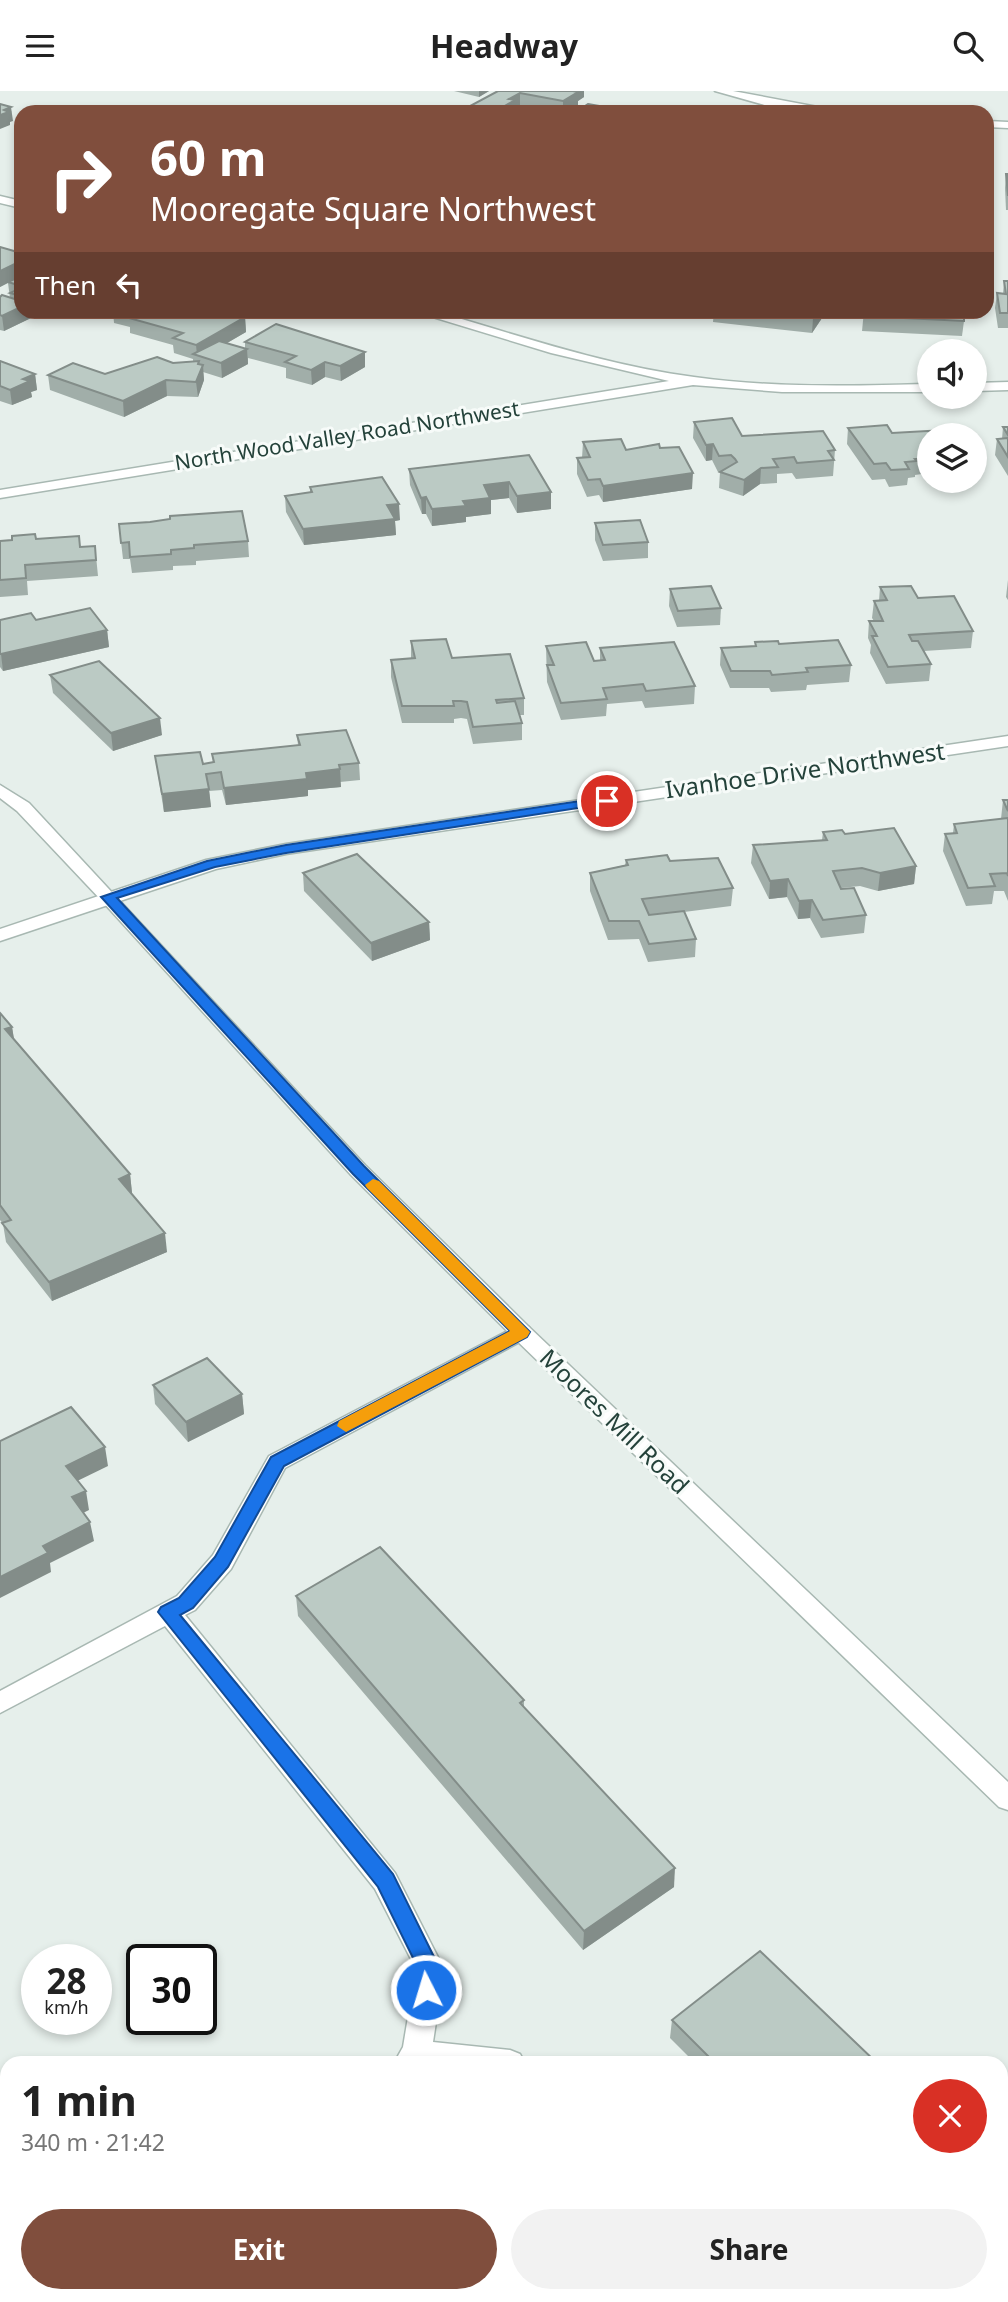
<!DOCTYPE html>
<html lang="en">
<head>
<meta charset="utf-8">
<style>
  body { margin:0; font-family:"Noto Sans",sans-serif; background:#f2f2f2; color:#222; height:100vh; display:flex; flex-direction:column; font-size:26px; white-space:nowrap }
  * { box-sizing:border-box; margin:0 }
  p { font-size:23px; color:#767676 }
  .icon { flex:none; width:38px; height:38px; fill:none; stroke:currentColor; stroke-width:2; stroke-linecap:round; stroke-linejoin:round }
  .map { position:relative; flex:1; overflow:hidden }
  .panel { position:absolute; left:0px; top:1965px; width:1008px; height:247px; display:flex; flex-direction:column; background:#fff; border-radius:21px 21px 0 0; box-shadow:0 4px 10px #0003 }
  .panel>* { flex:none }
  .top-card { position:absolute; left:14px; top:14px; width:980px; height:214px; border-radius:21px; box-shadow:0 4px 10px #0003; background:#804e3d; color:#fff; overflow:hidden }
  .controls { position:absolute; left:917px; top:248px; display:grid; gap:14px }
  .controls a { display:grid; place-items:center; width:70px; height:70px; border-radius:50%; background:#fff; box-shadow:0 4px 10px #0003; font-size:35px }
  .speed { position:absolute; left:21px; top:1853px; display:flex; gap:14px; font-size:35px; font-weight:700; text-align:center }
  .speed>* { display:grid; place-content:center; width:91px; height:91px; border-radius:50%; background:#fff; box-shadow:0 4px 10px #0003; line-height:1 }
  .speed small { font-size:18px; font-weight:400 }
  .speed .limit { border:4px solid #111; border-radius:10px; background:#fff; color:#111 }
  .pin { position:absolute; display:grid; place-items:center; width:60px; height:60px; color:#fff; margin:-30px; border:4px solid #fff; border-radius:50%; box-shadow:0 2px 7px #0007 }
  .me { position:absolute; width:77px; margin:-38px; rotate:355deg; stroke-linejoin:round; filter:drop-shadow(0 0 5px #0008) }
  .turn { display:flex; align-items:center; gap:24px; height:147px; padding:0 21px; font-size:32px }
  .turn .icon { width:91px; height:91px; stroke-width:2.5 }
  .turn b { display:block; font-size:49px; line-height:60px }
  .then { display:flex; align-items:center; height:66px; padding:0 21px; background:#0003; gap:14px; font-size:26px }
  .round { display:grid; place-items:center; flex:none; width:74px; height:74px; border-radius:37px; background:#f2f2f2 }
  .overview { display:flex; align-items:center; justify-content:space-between; height:119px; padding:0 21px }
  h1 { font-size:42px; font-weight:700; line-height:52px }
  .button { display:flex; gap:14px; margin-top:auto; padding:14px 21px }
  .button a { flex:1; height:80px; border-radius:42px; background:#804e3d; color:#fff; font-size:28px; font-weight:700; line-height:80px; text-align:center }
  .button a+a { background:#f2f2f2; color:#222 }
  header { display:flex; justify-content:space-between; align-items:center; height:91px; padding:0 21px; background:#fff; font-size:32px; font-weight:700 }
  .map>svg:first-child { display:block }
</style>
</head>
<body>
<header><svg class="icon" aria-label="menu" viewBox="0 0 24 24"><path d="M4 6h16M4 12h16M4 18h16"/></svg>Headway<svg class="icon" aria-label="search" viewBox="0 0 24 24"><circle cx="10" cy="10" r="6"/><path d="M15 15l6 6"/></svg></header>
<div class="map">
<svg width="1008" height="2211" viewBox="0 0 1008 2211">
  <rect width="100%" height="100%" fill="#e6efeb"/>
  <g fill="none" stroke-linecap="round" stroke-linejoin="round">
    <defs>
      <polygon id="service" points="258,2205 292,2205 295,2211 261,2211"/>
      <g id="minor">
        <polygon points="715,0 733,0 844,21 768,15"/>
        <polygon points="987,30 1008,31 1008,37 987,36"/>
        <polygon points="0,105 21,110 21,117 0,112"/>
        <path d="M413,220H435C520,245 605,274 694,286C772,297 851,295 929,293V301H782L693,294L0,407V399L669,290L551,262Z"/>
        <polygon points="1008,291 1008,299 975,300 975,292"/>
        <polygon points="1008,645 1008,655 286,763 216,778 0,850 0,838 206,769 286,753"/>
        <polygon points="521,1233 529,1236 532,1241 529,1246 285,1377 231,1478 195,1519 185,1524 395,1782 444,1878 433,1951 510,1959 520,1963 525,1972 394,1972 403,1956 416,1878 375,1798 165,1535 0,1622 0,1600 177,1505 213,1464 269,1365"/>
        <polygon points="45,2205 90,2205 87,2211 42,2211"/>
        <polygon points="752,2205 787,2205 790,2211 755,2211"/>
      </g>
      <polygon id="tertiary" points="0,694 29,712 365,1074 529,1236 1008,1691 1008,1719 999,1716 513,1246 351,1084 102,810 17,720 0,707"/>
    </defs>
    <use href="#service" stroke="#a8b8b2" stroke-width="3"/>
    <use href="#minor" stroke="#a8b8b2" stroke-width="3"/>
    <use href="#tertiary" stroke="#a8b8b2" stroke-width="3"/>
    <use href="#service" fill="#fff" fill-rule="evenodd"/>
    <use href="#minor" fill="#fff" fill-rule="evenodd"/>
    <use href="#tertiary" fill="#fff" fill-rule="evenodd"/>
  </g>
  <g fill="#a1aea9">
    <polygon points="454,0 489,0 479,6"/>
    <polygon points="498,0 584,6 578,10 578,14 566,21 551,21 520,15 515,18 515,21 470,21 470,15"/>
    <polygon points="1006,83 1008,83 1008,119 1006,119 1005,97"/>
    <polygon points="0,156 21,162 21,220 48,220 38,225 30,223 31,227 4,240 0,239 0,206 10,207 8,192 0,196"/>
    <polygon points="1004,190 1008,190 1008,237 998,237 995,217 997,202 1003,203"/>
    <polygon points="80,220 105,220 95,225"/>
    <polygon points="113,220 226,220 245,226 246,241 227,252 245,258 245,251 365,261 365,276 341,290 325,286 312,294 286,287 286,277 248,267 248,273 222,287 203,281 204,289 198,306 167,305 124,326 50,299 48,284 105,283 173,272 193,270 193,268 174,262 173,254 130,242 130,236 114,232"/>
    <polygon points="714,220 822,220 822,227 812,242 713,231"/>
    <polygon points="864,220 964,230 962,245 862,240"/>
    <polygon points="0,270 35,283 37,299 31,301 32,306 12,314 0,310"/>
    <polygon points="694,331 742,345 835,359 833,385 796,388 792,382 777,383 777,392 760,393 743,405 719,397 720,381 718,381 712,369 706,370 693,347"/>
    <polygon points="1003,336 1008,336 1008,385 995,364 997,348 1002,348"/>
    <polygon points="848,337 929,345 929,382 915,384 915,386 908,387 907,394 889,396 885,388 872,389 847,353"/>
    <polygon points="583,351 626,359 660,357 692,398 603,411 599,404 587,406 577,383 577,367 582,367"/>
    <polygon points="975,355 981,363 979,379 975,379"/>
    <polygon points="529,364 551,418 517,422 509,407 491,409 491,423 466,426 466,431 432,435 426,423 422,423 410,394 409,378"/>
    <polygon points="310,396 400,429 395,430 396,444 304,454 286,421 285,405 310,401"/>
    <polygon points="595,432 648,451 648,467 603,470 595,449"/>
    <polygon points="119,433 248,450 249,466 196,470 196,474 173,475 173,479 132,482 130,468 123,468"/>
    <polygon points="36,448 80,456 95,455 98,485 27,490 28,504 0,506 0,450"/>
    <polygon points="1008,489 1008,509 1006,506"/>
    <polygon points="880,496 918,507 973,540 971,557 924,560 931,573 929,590 886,593 870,562 871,554 868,547 869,530 874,530 872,527 874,510 879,510"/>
    <polygon points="670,498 721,517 720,534 677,536 669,515"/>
    <polygon points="0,529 107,539 109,556 3,580 0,576"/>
    <polygon points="411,550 452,567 524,607 524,624 520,624 522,632 522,649 473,653 467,628 461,627 454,628 454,632 402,632 391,586 391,569 411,567"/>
    <polygon points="755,551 779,553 851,574 849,591 807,594 806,599 771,601 769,597 730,597 720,574 721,557 755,555"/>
    <polygon points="546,555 594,570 600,570 600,557 695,595 694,613 645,617 642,610 607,613 606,625 561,629 547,591"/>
    <polygon points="50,584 162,644 113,660 53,602"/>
    <polygon points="297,644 359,672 360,689 340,691 341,696 308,699 308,705 226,714 222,699 209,700 211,716 164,721 155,665 203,673 213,672 212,663 298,654"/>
    <polygon points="1003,709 1008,709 1008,810 1004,800 994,800 992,813 966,815 943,760 945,743 953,742 954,733 1001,728"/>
    <polygon points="823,741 845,743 916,775 914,793 878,800 860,795 841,797 866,824 864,842 821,847 810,827 798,828 787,806 769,808 751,772 753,754 822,749"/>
    <polygon points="626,769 670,770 733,797 731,815 684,821 696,848 695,866 648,871 639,848 608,849 590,800 590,782 625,774"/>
    <polygon points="303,782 429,831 430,849 372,870 304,800"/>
    <polygon points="0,922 12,936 14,949 130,1083 132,1102 131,1102 167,1161 52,1210 6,1151 3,1133 0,1129"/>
    <polygon points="153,1294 242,1303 244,1323 188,1351 155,1313"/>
    <polygon points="296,1505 524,1609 524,1616 674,1796 583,1859 298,1525"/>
    <polygon points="672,1929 877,1972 695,1972 670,1947"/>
    <polygon points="906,2205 969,2205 962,2211 912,2211"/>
  </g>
  <g fill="#838d89">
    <polygon points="479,0 489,0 479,6"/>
    <polygon points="572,0 584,0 584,6 578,10 578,14 566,21 563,21 563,10"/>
    <polygon points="520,2 520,15 515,18 515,21 496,21 509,8"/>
    <polygon points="11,16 13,30 10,31 10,34 0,38 0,24 4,19"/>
    <polygon points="21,170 21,185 15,185 15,188 0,196 0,180"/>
    <polygon points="21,216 21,220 30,220 31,227 4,240 2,225"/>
    <polygon points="38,220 48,220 38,225"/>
    <polygon points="95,220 105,220 95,225"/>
    <polygon points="817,220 822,220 822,227 812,242 813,227"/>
    <polygon points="245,226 246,241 203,266 197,264 196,254"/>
    <polygon points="247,258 248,273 222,287 221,272"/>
    <polygon points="365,261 365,276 341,290 340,275"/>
    <polygon points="199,270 200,281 203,274 204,289 198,306 196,291"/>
    <polygon points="325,271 325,286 312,294 311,279"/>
    <polygon points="35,283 37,299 31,301 32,306 12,314 10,299 23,288"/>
    <polygon points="166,289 167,305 124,326 123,310"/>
    <polygon points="713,353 712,369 706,370 706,354"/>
    <polygon points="761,377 760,393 743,405 744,389"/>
    <polygon points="693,382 692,398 603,411 603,395"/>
    <polygon points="509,391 509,407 491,409 491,423 466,426 466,431 432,435 432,418 463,410 484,394"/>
    <polygon points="551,401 551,418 517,422 517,405"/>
    <polygon points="426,406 426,423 422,423 421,407"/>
    <polygon points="399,413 400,429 395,430 396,444 304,454 303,438 387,414"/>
    <polygon points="107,539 109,556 3,580 1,563"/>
    <polygon points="160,627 162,644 113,660 111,642"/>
    <polygon points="340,678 341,696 308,699 308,705 226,714 224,697 306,682"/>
    <polygon points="209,698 211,716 164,721 162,703"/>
    <polygon points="916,775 914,793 878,800 880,782"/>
    <polygon points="788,788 787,806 769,808 770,790"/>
    <polygon points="812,809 810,827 798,828 799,810"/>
    <polygon points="429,831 430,849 372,870 371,852"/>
    <polygon points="12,936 15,954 5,938"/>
    <polygon points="130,1083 132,1102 121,1107 119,1088"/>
    <polygon points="165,1142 167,1161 52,1210 49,1191"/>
    <polygon points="242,1303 244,1323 188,1351 186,1331"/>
    <polygon points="105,1356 108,1375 69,1394 66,1375"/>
    <polygon points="86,1400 89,1419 75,1426 72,1406"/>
    <polygon points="90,1431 94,1450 50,1472 51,1481 0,1507 0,1486 43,1455"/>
    <polygon points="675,1777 674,1796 583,1859 584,1840"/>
    <polygon points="1008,2154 1008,2168 1001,2174 1001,2161"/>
    <polygon points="954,2205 969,2205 962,2211 948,2211"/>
  </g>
  <g fill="#bbcac4" stroke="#838d89" stroke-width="2">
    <polygon points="498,0 573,0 578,1 563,10 520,2 509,8 515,9 496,20 470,15"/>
    <polygon points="0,13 11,16 4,19 9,21 0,24"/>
    <polygon points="588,13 633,21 576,21"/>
    <polygon points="180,16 200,21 169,21"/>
    <polygon points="49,18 59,21 43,21"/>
    <polygon points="1006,83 1008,83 1008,105"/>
    <polygon points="0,156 21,162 21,170 0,180"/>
    <polygon points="21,182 21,195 8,191 19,186 15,185"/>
    <polygon points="1004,190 1008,190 1008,222 1000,222 997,202 1006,203"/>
    <polygon points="21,197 21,205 10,202"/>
    <polygon points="2,204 21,210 21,216 2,225 0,224 0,206"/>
    <polygon points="125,220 226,220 245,226 196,254 173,247 183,242 129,227 135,224"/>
    <polygon points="754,220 817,220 813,227"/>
    <polygon points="864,220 964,220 964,230 864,225"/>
    <polygon points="276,233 365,261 340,275 325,271 311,279 285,271 296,265 245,251"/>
    <polygon points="219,250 247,258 221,272 193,263"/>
    <polygon points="157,266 173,272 199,270 198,273 203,274 196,291 166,289 123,310 48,284 73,272 105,283"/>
    <polygon points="0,270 35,283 23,288 30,290 10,299 0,295"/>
    <polygon points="732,327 742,345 823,340 835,359 828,360 834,369 797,372 794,366 773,368 778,376 761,377 744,389 720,381 737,371 735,368 731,364 719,365 713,353 706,354 694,331"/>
    <polygon points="887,334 892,342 963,338 968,345 929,345 929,367 915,368 917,370 905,371 909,378 891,379 886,372 874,373 848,337"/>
    <polygon points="1003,336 1008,336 1008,344"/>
    <polygon points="1008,347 1008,366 997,348"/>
    <polygon points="621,348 626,359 659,353 660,357 679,356 693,382 603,395 600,388 588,389 577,367 590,366 583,351"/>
    <polygon points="975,355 981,363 975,363"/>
    <polygon points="529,364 551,401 517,405 509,391 484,394 490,407 463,410 466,415 432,418 426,406 421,407 409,378"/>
    <polygon points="382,386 399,413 387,414 395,428 303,438 285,405 312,401 310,396"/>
    <polygon points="242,420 248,450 194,454 194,457 171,459 171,463 130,466 129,451 121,452 119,433 150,431 170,428 170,425"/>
    <polygon points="640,429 648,451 603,454 595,432"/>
    <polygon points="35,443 36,448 79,445 80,456 95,455 96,469 25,474 26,487 0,489 0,450 12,449 12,445"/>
    <polygon points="711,495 721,517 678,520 670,498"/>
    <polygon points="911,495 918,507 954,505 973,540 909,544 912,550 918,550 931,573 888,576 872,545 877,545 869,530 883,530 874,510 887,509 880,496"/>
    <polygon points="90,517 107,539 1,563 0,563 0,529 31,522 36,529"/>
    <polygon points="446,548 452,567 510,563 524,607 496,609 497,612 515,610 522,632 473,636 467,611 461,610 453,610 454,615 402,615 391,569 415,567 411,550"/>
    <polygon points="838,549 851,574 806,577 808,581 772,584 770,580 731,580 721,557 756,555 755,551 778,550 779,553"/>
    <polygon points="586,551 594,570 605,569 600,557 674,551 695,595 646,600 643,593 603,597 607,608 561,612 547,574 554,574 546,555"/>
    <polygon points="99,570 160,627 111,642 50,584"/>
    <polygon points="346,639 359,672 339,674 340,678 306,682 307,688 224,697 221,681 206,683 209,698 162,703 155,665 200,661 203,673 214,671 212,663 300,654 297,644"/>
    <polygon points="1003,709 1008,709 1008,720"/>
    <polygon points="1008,727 1008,785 1007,782 990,783 995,795 968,797 945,743 957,742 954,733"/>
    <polygon points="894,737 916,775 880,782 862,777 833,780 841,798 854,797 866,824 823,829 812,809 799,810 788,788 770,790 753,754 827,749 823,741 842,739 845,743"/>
    <polygon points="357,763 429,831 371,852 303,782"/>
    <polygon points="667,764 670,770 718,767 733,797 642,808 649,824 684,820 696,848 649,853 639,830 609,830 590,782 628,774 626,769"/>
    <polygon points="0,922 12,936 5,938 130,1083 119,1088 165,1142 49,1191 2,1132 11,1129 0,1114"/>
    <polygon points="207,1267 242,1303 186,1331 153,1294"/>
    <polygon points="71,1316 105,1356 66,1375 86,1400 72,1406 90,1431 43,1455 48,1462 0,1486 0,1350"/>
    <polygon points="380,1456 524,1609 520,1612 675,1777 584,1840 296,1505"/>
    <polygon points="760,1860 877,1972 715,1972 672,1929"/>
    <polygon points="1001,2111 1008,2117 1008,2154 1001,2161"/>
    <polygon points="395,2205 590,2205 597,2211 389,2211"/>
    <polygon points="928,2205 954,2205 948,2211 934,2211"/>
  </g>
  <polygon fill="#1a73e8" stroke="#114b97" stroke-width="2" points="607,706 611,707 611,712 286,762 215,776 117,807 364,1075 530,1241 527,1246 284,1375 228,1476 193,1517 180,1524 393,1783 440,1878 434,1906 426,1909 419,1906 416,1899 419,1879 378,1796 158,1521 161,1516 179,1507 215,1466 271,1366 510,1240 353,1083 101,806 207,770 286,754"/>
  <polygon fill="#f59e0b" points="373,1088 379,1090 530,1241 527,1246 346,1341 337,1335 339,1330 510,1240 367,1097 365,1094"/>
  <g text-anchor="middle" stroke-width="6" stroke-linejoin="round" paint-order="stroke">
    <g font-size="21" fill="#24423a" stroke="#f7fbf9">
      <text transform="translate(347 345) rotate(-9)" y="7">North Wood Valley Road Northwest</text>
    </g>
    <g font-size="24" fill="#24423a" stroke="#f7fbf9">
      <text transform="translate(805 680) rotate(-8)" y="8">Ivanhoe Drive Northwest</text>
      <text transform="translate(614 1331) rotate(44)" y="8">Moores Mill Road</text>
    </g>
  </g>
</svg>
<div class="controls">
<a><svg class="icon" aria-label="sound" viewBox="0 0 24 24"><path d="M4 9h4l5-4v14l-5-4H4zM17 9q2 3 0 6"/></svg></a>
<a><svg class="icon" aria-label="layers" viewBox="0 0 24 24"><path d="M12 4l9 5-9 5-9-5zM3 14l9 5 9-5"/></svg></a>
</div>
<div class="speed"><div>28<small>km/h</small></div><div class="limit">30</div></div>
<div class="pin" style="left:607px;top:710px;background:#d93025"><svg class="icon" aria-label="arrive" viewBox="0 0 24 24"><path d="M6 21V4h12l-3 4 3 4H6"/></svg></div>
<svg class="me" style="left:426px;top:1899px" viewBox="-20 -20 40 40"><circle r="17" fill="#1a73e8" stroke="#fff" stroke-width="3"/><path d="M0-11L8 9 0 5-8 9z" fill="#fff"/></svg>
<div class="top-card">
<div class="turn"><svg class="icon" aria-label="right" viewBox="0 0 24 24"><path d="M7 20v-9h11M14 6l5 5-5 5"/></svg><div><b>60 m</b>Mooregate Square Northwest</div></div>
<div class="then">Then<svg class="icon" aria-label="left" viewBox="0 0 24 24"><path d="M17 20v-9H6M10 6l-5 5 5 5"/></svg></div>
</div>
<section class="panel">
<div class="overview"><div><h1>1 min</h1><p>340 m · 21:42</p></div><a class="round" style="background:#d93025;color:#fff"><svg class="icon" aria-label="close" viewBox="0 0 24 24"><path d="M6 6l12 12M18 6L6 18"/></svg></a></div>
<div class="button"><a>Exit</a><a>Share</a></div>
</section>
</div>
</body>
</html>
